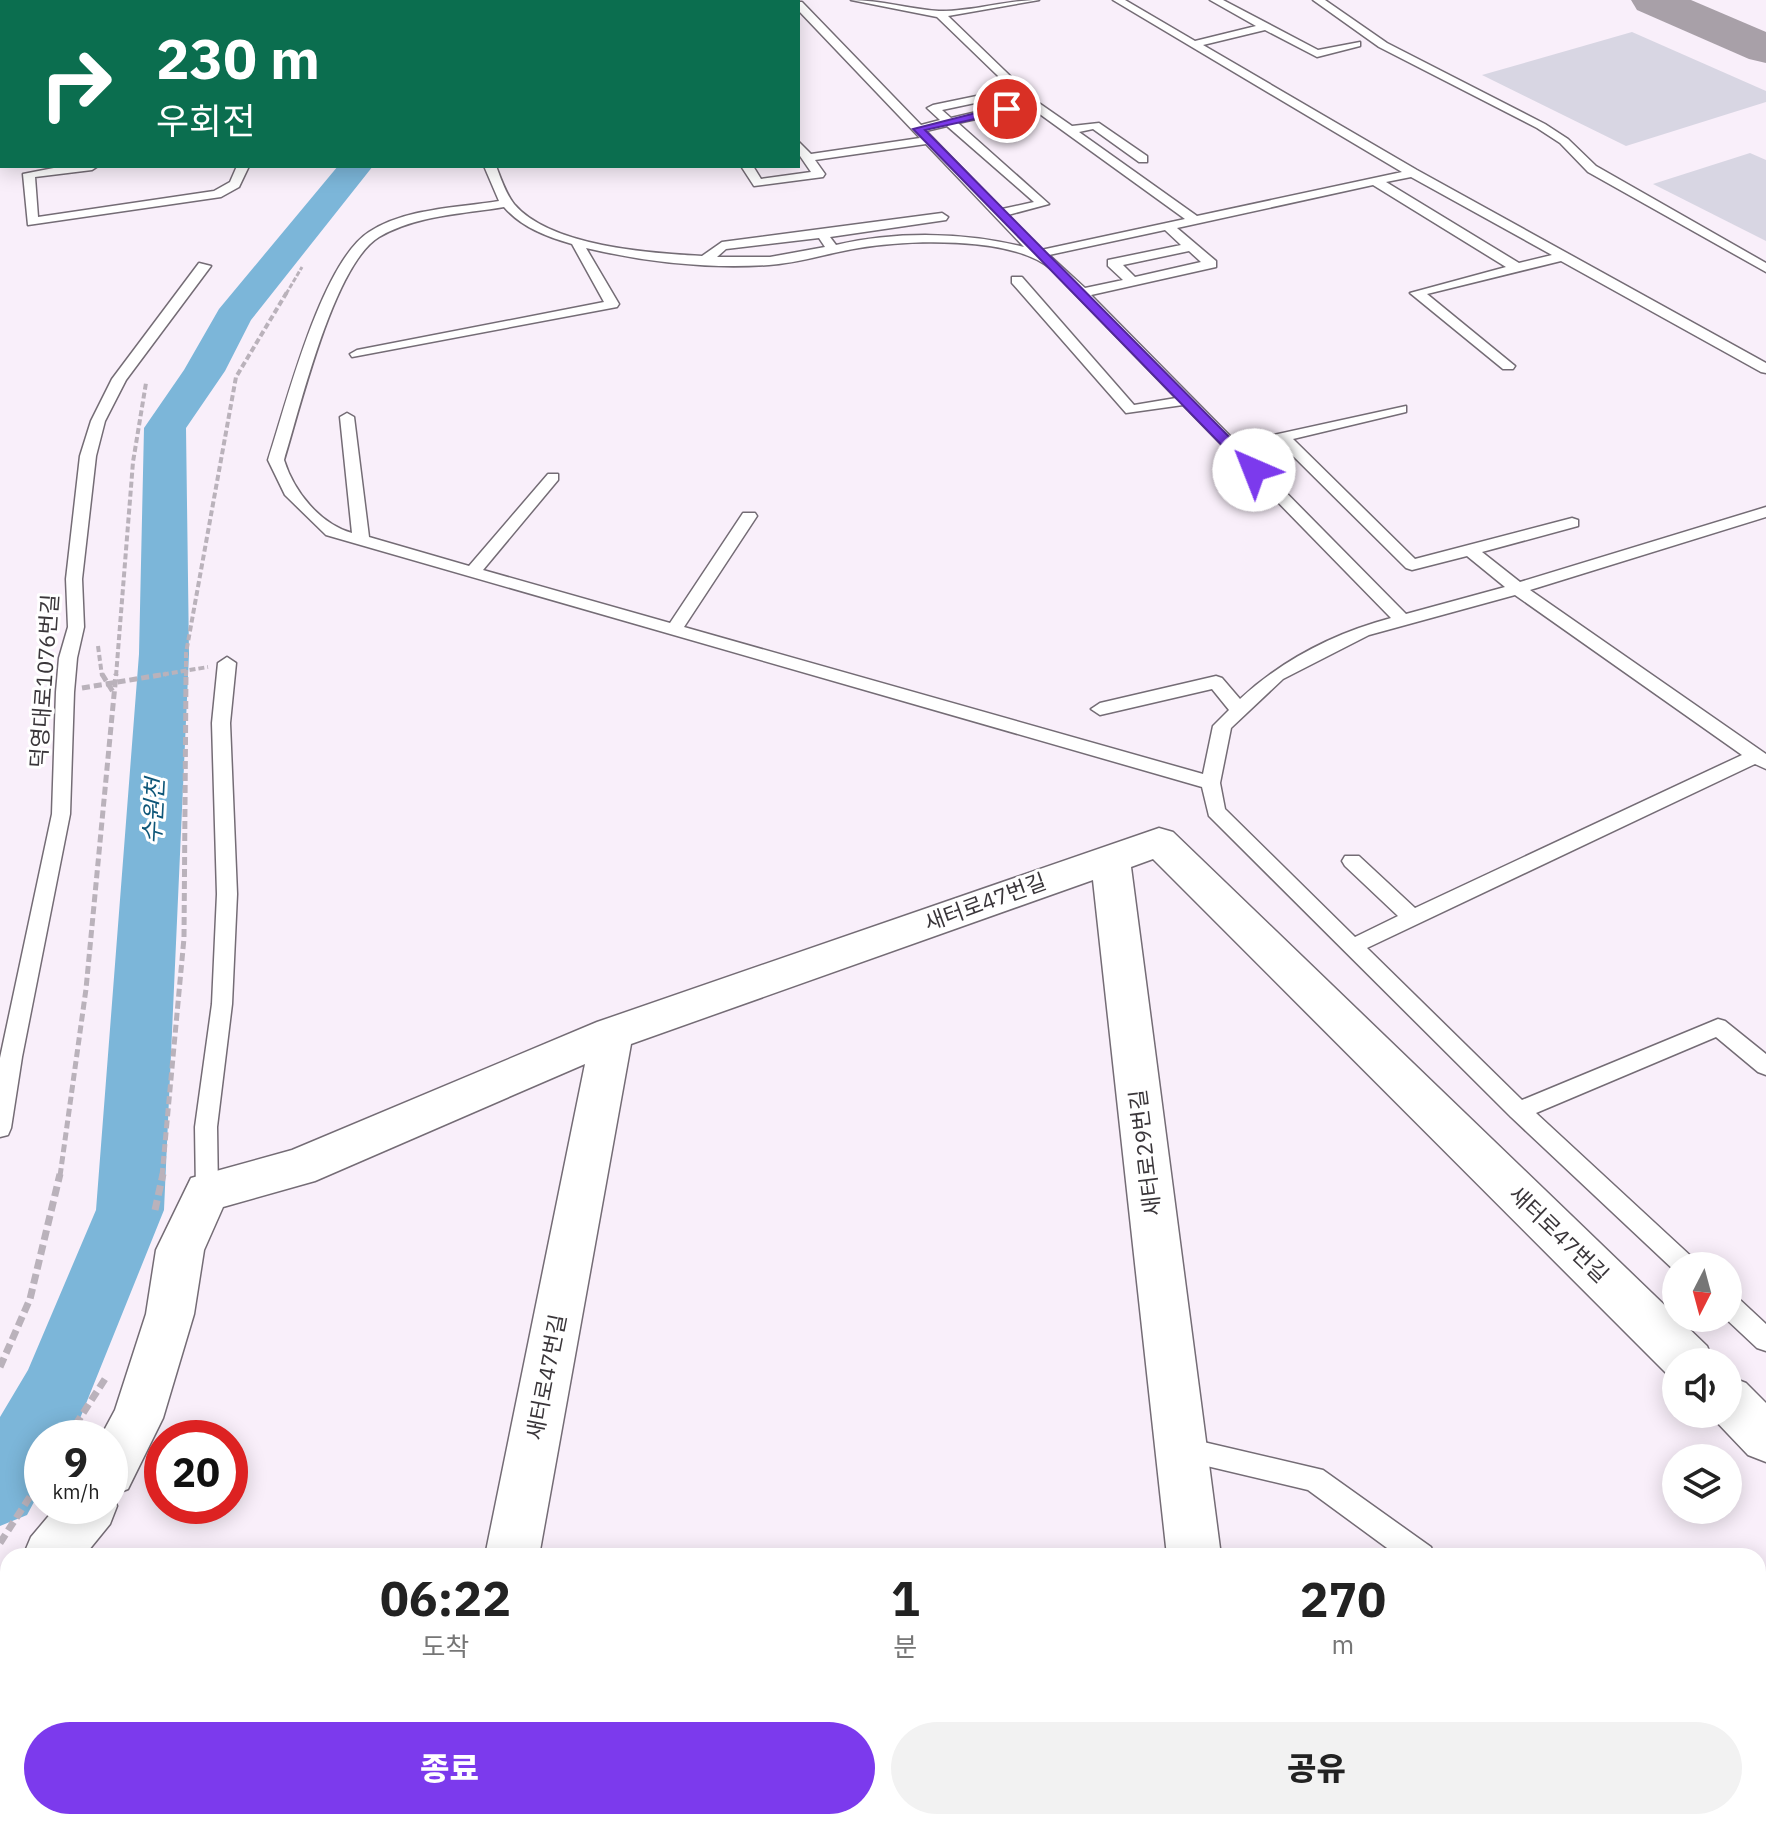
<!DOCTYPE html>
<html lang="ko">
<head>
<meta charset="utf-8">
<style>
  body { margin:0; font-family:"IBM Plex Sans","Noto Sans KR",sans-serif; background:#f2f2f2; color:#222; height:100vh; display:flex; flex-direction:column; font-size:30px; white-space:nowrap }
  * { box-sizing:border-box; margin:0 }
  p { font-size:26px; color:#767676 }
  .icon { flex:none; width:44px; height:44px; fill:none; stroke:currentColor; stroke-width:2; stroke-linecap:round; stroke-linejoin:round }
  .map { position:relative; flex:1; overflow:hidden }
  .sheet { position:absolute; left:0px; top:1548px; width:1766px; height:282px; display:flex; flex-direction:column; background:#fff; border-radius:24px 24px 0 0; box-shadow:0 4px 20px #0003 }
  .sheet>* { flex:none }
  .banner { position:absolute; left:0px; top:0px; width:800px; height:168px; box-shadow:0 4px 20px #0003; background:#0b6e4f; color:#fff; overflow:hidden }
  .needle { width:52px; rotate:186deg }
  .buttons { position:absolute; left:1662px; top:1252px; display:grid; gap:16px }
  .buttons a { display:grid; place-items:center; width:80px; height:80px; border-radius:50%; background:#fff; box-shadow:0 4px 20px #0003; font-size:40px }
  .speed { position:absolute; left:24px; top:1420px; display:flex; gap:16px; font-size:40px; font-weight:700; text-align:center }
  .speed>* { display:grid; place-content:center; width:104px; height:104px; border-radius:50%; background:#fff; box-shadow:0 4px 20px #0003; line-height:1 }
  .speed small { font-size:20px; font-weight:400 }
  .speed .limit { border:12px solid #d22; background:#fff; color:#111 }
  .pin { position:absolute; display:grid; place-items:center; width:68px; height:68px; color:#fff; margin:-34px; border:4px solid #fff; border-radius:50%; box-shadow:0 2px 8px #0007 }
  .me { position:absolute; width:88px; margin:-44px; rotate:316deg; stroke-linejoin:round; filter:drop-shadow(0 0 6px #0008) }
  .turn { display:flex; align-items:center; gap:28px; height:168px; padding:0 24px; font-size:36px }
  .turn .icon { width:104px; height:104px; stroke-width:2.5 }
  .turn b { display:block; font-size:56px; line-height:68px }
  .eta { display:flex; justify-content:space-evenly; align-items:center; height:136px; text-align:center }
  .eta b { font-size:48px; font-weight:800; line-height:56px }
  .cta { display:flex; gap:16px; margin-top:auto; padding:16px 24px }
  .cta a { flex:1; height:92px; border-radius:48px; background:#7c3aed; color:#fff; font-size:32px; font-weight:800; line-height:92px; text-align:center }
  .cta a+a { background:#f2f2f2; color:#222 }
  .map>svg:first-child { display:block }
</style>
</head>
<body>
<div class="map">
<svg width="1766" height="1829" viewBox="0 0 1766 1829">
  <rect width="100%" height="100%" fill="#f9effa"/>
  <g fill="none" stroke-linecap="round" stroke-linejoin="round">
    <g fill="#7cb6d9" fill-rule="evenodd">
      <polygon points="361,0 391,0 392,2 362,2"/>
      <polygon points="338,166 373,166 251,320 225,371 186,428 189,654 164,1210 81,1416 69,1438 42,1438 42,1487 27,1515 0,1526 0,1417 28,1370 96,1210 139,654 144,428 184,370 219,309"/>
    </g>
    <polygon fill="#a8a0a8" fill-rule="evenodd" points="1631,0 1691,0 1766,32 1766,63 1749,59 1637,10"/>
  </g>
  <g fill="#d8d6e3">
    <polygon points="1632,32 1766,91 1766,102 1626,146 1482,75"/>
    <polygon points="1750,153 1766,160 1766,241 1653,184"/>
  </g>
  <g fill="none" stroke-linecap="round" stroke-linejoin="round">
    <defs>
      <g id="service">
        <rect x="238" y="0" width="10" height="2"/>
        <polygon points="423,0 433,0 434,2 424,2"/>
        <path d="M851,0C881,0 909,9 939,11C972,12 1006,0 1039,0L948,16L1036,101L1072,126L1099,123L1147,156V162H1139L1093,129L1079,132L1197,216L1402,172L1113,0H1125L1195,41L1256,26L1210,0H1223L1318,50L1360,42V46L1317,57L1265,30L1203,45L1417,170L1766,363V373L1761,372L1561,261L1427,294L1515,366L1513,369H1503L1410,293L1506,267L1373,185L1177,228L1216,261V267L1091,295L1237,443L1406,406V412L1293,439L1415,559L1572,518L1578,520V526L1482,552L1520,582L1766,507V517L1530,590L1766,754V769L1755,764L1367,948L1522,1100L1718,1019L1725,1021L1766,1054V1075L1758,1072L1716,1037L1536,1113L1694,1259L1698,1266H1676V1272L1511,1117L1209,816L1202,787L326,535L285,495L268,460C286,405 321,263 369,232C406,208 457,208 499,201L484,166H496C501,179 506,194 514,204C551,247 650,253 702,256L722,242L942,213L948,217L946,220L830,237L836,245C897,231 964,232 1024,247L926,144L815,160L825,174L823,177L754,186L741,166H753L761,179L811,172L798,153V141L811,154L920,138L798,10V2H794H802L921,125L940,120L927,108L933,105L991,93L1009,105L1024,101L937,17ZM989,100L998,107L951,118L942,110ZM1030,107L1185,219L1041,250L1008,215L1049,204L958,123ZM947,126L1034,202L1002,209L926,131ZM1411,177L1552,255L1519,263L1386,182ZM504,207C521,227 547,237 572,244L604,302L357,350L350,354L352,357L617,307L619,304L586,248C645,262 708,269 769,265C799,263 828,253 859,248C907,240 1011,236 1050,268L1176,398L1134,405L1022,277H1012V283L1126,413L1183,405L1391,618C1335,633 1282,660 1240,699L1222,678L1216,676L1100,703L1091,709L1100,715L1212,689L1229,710L1213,726L1203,774L684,627L757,516L755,513H743L670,623L483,570L558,480V474H548L469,566L369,537L354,417L347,413L340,417L352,533C320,524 294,492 284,460C300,408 334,264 379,237C416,215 463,214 504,207ZM1165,230L1181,245L1108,260V266L1123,280L1085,288L1049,255ZM819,238L825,247L770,257H717L726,249ZM1189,251L1201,262L1135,277L1123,265ZM1279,442L1406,568L1412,570L1467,556L1505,587L1406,614L1244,450ZM1515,595L1742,755L1415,908L1359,856H1345L1342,861L1345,866L1398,916L1355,937L1225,809L1220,783L1231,728L1283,679L1369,635Z"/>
        <polygon points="1313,0 1325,0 1387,43 1545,124 1568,139 1596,166 1766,263 1766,272 1588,172 1560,143 1537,128 1379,47"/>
        <polygon points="64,166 98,166 92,170 35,177 38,217 214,191 230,182 237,166 249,166 239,187 221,197 28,225 23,174"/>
        <polygon points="199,263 211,266 126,380 105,421 96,456 82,579 84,627 77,658 74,692 70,814 22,1057 11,1128 8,1135 0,1137 0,1058 52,814 56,692 59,658 68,627 66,579 80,456 91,421 112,379"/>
        <polygon points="227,657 236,663 230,723 237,894 232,1004 217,1127 218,1192 215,1199 207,1202 199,1199 196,1192 195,1127 212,1004 217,894 212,723 218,663"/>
        <polygon points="1728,1294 1737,1297 1766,1324 1766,1351 1757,1348 1725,1318 1728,1318"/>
        <polygon points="1182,1437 1323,1470 1431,1547 1434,1556 1398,1556 1308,1490 1173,1458 1169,1449 1173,1440"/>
        <polygon points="1758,1784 1766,1788 1766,1820 1758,1816"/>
      </g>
      <g id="minor">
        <polygon points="1159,828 1173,832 1707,1346 1714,1362 1676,1362 1676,1380 1671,1378 1153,859 1131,867 1221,1556 1167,1556 1093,880 631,1044 539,1556 485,1556 585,1064 315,1181 223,1207 204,1250 194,1314 163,1418 128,1489 113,1495 117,1506 110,1524 84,1556 23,1556 31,1537 57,1506 110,1506 110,1438 100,1438 115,1410 146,1314 156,1250 191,1178 292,1150 597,1022"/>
        <polygon points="1728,1376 1746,1383 1766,1403 1766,1462 1748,1455 1709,1414 1728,1414"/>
        <polygon points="8,1581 8,1642 0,1646 0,1584"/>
        <polygon points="8,1744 8,1802 0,1803 0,1745"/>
        <polygon points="859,1822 940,1822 943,1829 862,1829"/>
        <polygon points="1062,1822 1122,1822 1119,1829 1059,1829"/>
      </g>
    </defs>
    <use href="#service" stroke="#746c75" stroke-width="3"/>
    <use href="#minor" stroke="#746c75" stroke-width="3"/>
    <polyline stroke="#bab2bb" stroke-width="3" stroke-dasharray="5 2" stroke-linecap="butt" points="286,294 302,267"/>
    <g stroke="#bab2bb" stroke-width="4" stroke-dasharray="6 3" stroke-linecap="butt">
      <polyline points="98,646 102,676"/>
      <polyline points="116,676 133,462 146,383"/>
      <polyline points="186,676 186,653 236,377 287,292"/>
    </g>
    <g stroke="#bab2bb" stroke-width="5" stroke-dasharray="8 4" stroke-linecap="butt">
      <polyline points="102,674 113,692"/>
      <polyline points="60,1176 86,989 116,674"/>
      <polyline points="162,1176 184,938 186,674"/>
    </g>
    <g stroke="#bab2bb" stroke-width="7" stroke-dasharray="10 5" stroke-linecap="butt">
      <polyline points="155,1210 163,1174"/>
      <polyline points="0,1367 30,1299 60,1174"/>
      <polyline points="67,1438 105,1379"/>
      <polyline points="0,1543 42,1478"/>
    </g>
    <use href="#service" fill="#fff" fill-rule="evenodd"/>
    <use href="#minor" fill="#fff" fill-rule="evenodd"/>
    <polyline stroke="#bab2bb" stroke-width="4" stroke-dasharray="6 3" stroke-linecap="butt" points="154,676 208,667"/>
    <polyline stroke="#bab2bb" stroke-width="5" stroke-dasharray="8 4" stroke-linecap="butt" points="82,688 166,674"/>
  </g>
  <polygon fill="#7c3aed" stroke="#51269a" stroke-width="2" points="1007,105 1011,106 1011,111 925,130 1259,467 1259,473 1249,473 913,129"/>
  <g text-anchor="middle" stroke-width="6" stroke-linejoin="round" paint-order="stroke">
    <g font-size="22" fill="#3a363a" stroke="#fff">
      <text transform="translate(44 681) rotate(-86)" y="8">덕영대로1076번길</text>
      <text transform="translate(985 902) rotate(-20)" y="8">새터로47번길</text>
      <text transform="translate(1145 1153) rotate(-97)" y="8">새터로29번길</text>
      <text transform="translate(1559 1234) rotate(44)" y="8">새터로47번길</text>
      <text transform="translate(546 1377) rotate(-79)" y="8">새터로47번길</text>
    </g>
    <g font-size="24" font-style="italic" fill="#0e5678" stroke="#fff">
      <text transform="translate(154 811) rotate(-87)" y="8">수원천</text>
    </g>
  </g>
</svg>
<div class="buttons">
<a><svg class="needle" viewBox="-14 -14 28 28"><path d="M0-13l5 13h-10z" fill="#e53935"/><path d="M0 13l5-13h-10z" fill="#767676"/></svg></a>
<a><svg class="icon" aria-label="sound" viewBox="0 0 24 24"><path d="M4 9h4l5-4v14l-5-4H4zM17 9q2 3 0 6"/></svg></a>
<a><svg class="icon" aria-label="layers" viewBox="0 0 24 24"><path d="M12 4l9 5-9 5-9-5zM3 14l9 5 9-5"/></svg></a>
</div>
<div class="speed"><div>9<small>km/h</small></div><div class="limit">20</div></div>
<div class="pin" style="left:1007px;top:109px;background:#d93025"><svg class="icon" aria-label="arrive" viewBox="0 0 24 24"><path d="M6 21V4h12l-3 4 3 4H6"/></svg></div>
<svg class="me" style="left:1254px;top:470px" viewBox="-20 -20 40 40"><circle r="19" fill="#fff"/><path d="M0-13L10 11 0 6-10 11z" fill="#7c3aed"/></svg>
<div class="banner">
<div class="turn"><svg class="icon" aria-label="right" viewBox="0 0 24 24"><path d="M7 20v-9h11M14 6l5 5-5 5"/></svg><div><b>230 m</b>우회전</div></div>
</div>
<section class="sheet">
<div class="eta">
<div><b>06:22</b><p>도착</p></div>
<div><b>1</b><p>분</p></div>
<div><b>270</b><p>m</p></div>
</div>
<div class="cta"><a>종료</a><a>공유</a></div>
</section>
</div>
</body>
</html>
